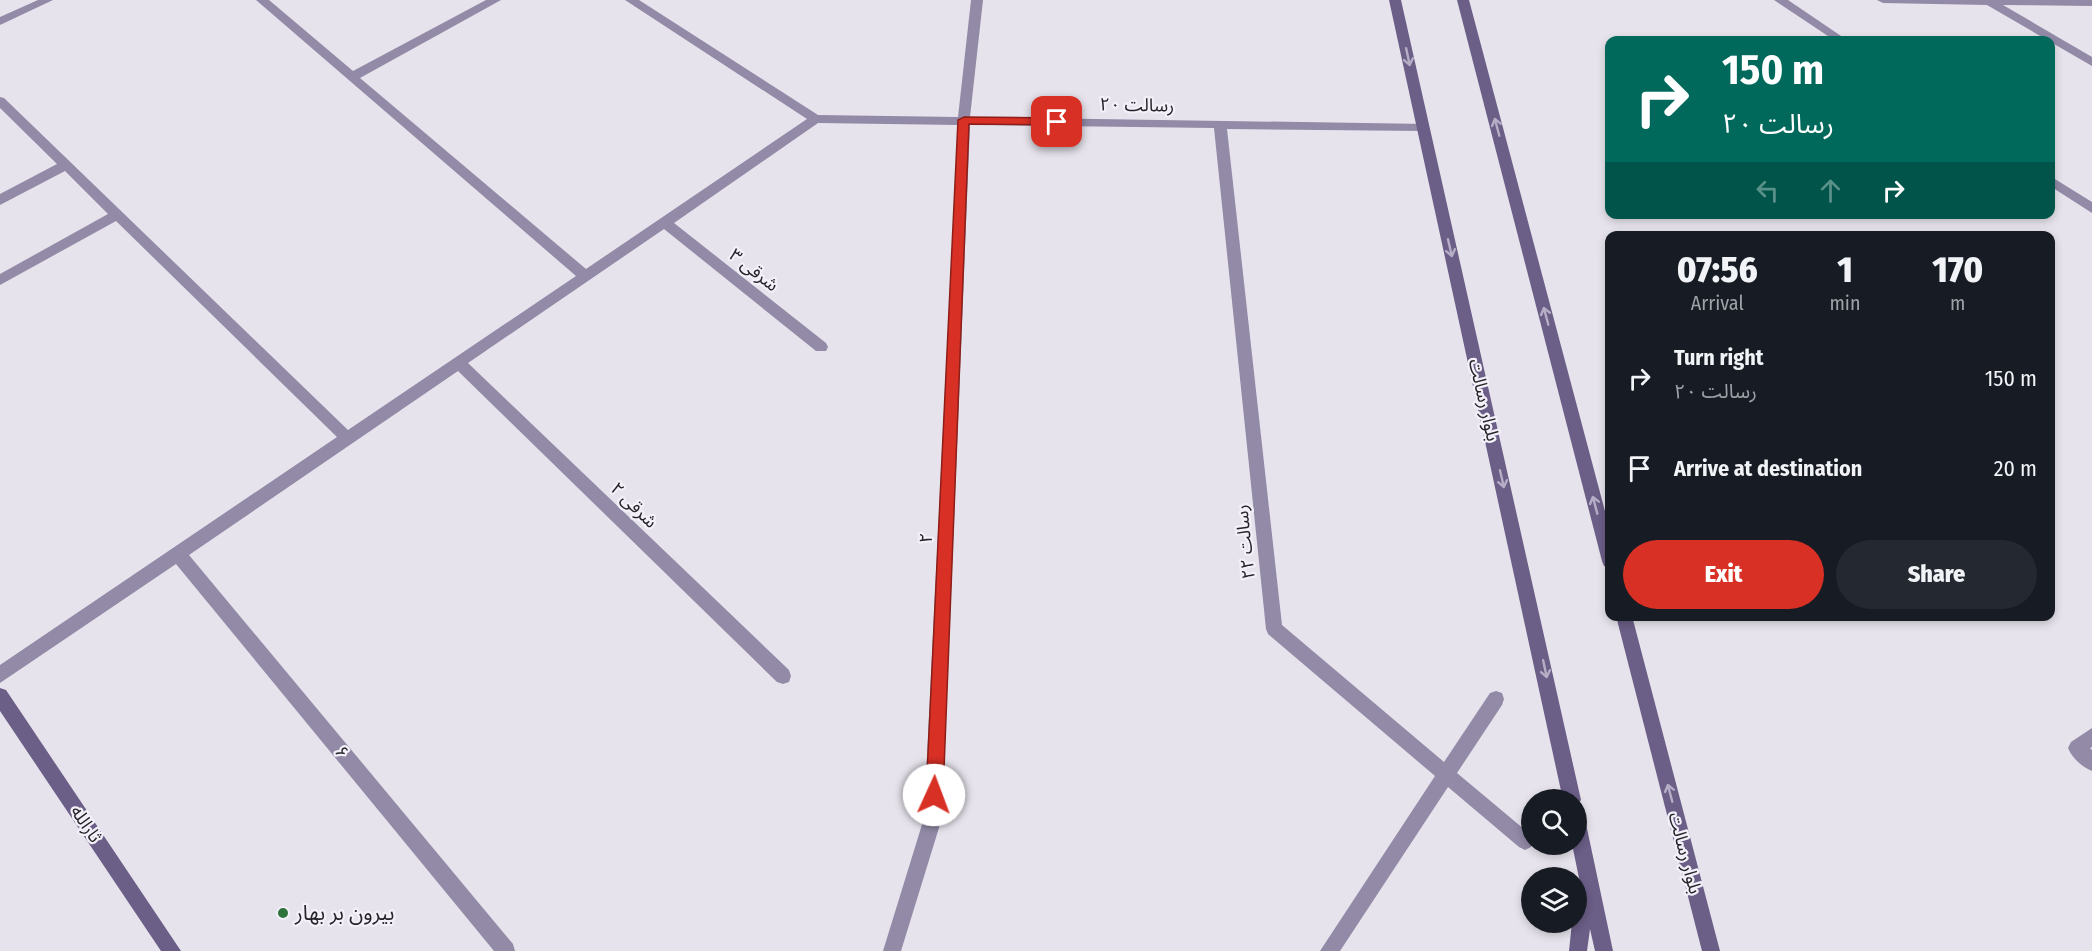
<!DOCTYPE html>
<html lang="en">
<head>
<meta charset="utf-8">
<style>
  body { margin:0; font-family:"Fira Sans Condensed","Noto Sans Arabic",sans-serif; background:#242831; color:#f1f3f6; height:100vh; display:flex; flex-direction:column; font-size:22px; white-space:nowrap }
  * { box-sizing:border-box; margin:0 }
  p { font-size:20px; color:#9ea1a6 }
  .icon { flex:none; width:33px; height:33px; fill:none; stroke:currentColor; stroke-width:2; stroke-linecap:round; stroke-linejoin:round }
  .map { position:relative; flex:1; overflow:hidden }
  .sheet { position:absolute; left:1605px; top:231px; width:450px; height:390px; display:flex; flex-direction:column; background:#171b24; border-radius:12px; box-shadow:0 3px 9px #0003 }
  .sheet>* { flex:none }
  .hud { position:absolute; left:1605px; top:36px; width:450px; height:183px; border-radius:12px; box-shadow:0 3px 9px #0003; background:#00695c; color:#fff; overflow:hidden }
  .tools { position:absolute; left:1521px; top:789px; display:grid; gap:12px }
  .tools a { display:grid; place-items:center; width:66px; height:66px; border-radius:50%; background:#171b24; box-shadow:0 3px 9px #0003; font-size:30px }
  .pin { position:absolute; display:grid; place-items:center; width:51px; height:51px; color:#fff; margin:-26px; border-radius:12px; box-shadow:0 3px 9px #0006 }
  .me { position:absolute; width:66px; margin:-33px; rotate:2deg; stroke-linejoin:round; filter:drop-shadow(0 0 4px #0008) }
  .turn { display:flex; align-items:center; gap:21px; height:126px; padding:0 18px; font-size:27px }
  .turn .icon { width:78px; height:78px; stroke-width:2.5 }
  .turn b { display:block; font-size:42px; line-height:51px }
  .lanes { display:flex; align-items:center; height:57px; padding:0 18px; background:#0003; justify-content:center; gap:30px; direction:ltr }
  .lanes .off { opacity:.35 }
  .eta { display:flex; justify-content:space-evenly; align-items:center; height:102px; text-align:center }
  .eta b { font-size:36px; font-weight:800; line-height:42px }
  .primary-button { display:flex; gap:12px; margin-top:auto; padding:12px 18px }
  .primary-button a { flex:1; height:69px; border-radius:36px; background:#d93025; color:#fff; font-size:24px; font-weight:800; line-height:69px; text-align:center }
  .primary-button a+a { background:#242831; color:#f1f3f6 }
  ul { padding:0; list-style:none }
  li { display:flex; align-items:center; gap:18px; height:90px; padding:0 18px }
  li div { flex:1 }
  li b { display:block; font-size:22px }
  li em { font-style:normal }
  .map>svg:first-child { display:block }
</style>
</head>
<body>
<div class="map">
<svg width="2092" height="951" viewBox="0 0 2092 951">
  <rect width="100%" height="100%" fill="#e6e3ec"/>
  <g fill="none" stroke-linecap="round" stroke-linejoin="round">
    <g fill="#928aa7" fill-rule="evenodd">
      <polygon points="38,0 53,0 0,25 0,17"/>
      <polygon points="256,0 269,0 353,71 486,0 501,0 360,78 586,269 807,119 625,0 639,0 818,115 958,117 971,0 983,0 970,117 1427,124 1427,130 1423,131 1227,129 1282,625 1444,762 1490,693 1496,691 1502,693 1504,699 1502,705 1457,773 1531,835 1531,847 1525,850 1519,847 1448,787 1340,951 1320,951 1435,776 1268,634 1266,629 1214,128 970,125 942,818 901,951 883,951 924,818 958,125 818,123 674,223 826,343 828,347 826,351 816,351 664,229 468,363 789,670 791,676 789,682 783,684 777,682 458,371 189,555 513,944 515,951 494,951 176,564 0,683 0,665 337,437 116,221 0,285 0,274 108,214 65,171 0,205 0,194 57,164 0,108 0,97 4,98 348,430 576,276"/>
      <polygon points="1774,0 1788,0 1847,40 1834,40"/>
      <polygon points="1877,0 2092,0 2092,6 2003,5 2092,57 2092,66 1987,5 1883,3"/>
      <polygon points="2050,176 2092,202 2092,213 2050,186"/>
      <path d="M2092,728V747L2090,748L2092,750V771C2082,767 2072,758 2068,748L2071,742Z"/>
    </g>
    <g fill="#6b5e87" fill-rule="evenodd">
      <polygon points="1389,0 1401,0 1581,800 1576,807 1576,800 1563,800"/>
      <polygon points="1457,0 1469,0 1610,530 1610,568 1604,566 1602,561"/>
      <polygon points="1616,616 1632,616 1720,951 1702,951"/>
      <polygon points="0,688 6,690 181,951 161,951 0,711"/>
      <polygon points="1576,810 1582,813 1585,819 1613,951 1595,951 1590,929 1587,951 1569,951 1572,922 1576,922 1576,887 1579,878 1572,844 1576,844"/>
    </g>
  </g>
  <defs><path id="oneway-shaft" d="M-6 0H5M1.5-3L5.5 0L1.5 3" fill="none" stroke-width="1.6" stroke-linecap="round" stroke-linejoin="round" transform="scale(1.5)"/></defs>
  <g stroke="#b6aec6">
    <use href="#oneway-shaft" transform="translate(1408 57) rotate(78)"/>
    <use href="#oneway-shaft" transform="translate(1497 127) rotate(-105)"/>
    <use href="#oneway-shaft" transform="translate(1450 248) rotate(77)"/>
    <use href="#oneway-shaft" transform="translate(1546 316) rotate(-105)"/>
    <use href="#oneway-shaft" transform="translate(1502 479) rotate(77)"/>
    <use href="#oneway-shaft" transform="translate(1595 505) rotate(-105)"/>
    <use href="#oneway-shaft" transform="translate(1545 669) rotate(78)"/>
    <use href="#oneway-shaft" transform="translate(1670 793) rotate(-105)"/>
  </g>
  <polygon fill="#d93025" stroke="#8d1f18" stroke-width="1.5" points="964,117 1057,118 1062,122 1057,125 969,124 943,795 940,801 934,803 929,801 926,795 958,120"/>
  <circle fill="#2e723c" stroke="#f3f0f9" stroke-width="2" cx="283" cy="913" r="6"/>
  <g text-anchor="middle" stroke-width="4.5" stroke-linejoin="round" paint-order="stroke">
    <g font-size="18" fill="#252428" stroke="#f3f0f9">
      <text transform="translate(1137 105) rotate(1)" y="6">رسالت ۲۰</text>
      <text transform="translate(754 270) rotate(38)" y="6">۳ شرقی</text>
      <text transform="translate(1484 400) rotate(77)" y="6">بلوار رسالت</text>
      <text transform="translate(634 505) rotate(44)" y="6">۲ شرقی</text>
      <text transform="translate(926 538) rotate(-88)" y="6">۲</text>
      <text transform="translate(1245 542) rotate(-96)" y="6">رسالت ۲۲</text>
      <text transform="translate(342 752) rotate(50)" y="6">۶</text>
      <text transform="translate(86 824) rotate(56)" y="6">ثارالله</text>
      <text transform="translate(1685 853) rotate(75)" y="6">بلوار رسالت</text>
    </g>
    <g font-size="21" fill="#252428" stroke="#f3f0f9" text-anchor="start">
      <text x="295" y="920">بیرون بر بهار</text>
    </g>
  </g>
</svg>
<div class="tools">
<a><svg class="icon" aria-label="search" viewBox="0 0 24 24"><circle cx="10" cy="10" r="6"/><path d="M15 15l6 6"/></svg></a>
<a><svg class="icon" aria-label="layers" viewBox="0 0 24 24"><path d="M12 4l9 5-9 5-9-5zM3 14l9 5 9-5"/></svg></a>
</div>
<div class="pin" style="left:1057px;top:122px;background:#d93025"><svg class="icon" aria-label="arrive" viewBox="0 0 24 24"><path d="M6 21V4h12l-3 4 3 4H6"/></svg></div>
<svg class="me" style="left:934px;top:795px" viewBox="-20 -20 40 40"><circle r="19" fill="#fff"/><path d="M0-13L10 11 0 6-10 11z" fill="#d93025"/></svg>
<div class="hud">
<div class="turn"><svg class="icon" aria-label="right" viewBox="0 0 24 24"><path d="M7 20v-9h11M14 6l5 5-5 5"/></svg><div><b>150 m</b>رسالت ۲۰</div></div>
<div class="lanes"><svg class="icon off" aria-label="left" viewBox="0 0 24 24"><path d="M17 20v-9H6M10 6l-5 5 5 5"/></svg><svg class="icon off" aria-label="ahead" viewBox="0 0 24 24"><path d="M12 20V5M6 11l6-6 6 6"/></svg><svg class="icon" aria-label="right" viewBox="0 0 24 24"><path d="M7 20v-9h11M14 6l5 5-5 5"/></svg></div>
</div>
<section class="sheet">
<div class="eta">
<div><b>07:56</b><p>Arrival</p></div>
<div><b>1</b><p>min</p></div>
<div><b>170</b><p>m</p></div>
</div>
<ul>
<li><svg class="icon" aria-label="right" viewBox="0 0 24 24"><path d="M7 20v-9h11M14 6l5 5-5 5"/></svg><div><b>Turn right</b><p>رسالت ۲۰</p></div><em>150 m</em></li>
<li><svg class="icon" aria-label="arrive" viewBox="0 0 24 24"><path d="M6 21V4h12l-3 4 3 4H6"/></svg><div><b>Arrive at destination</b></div><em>20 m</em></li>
</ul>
<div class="primary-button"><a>Exit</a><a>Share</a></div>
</section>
</div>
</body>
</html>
